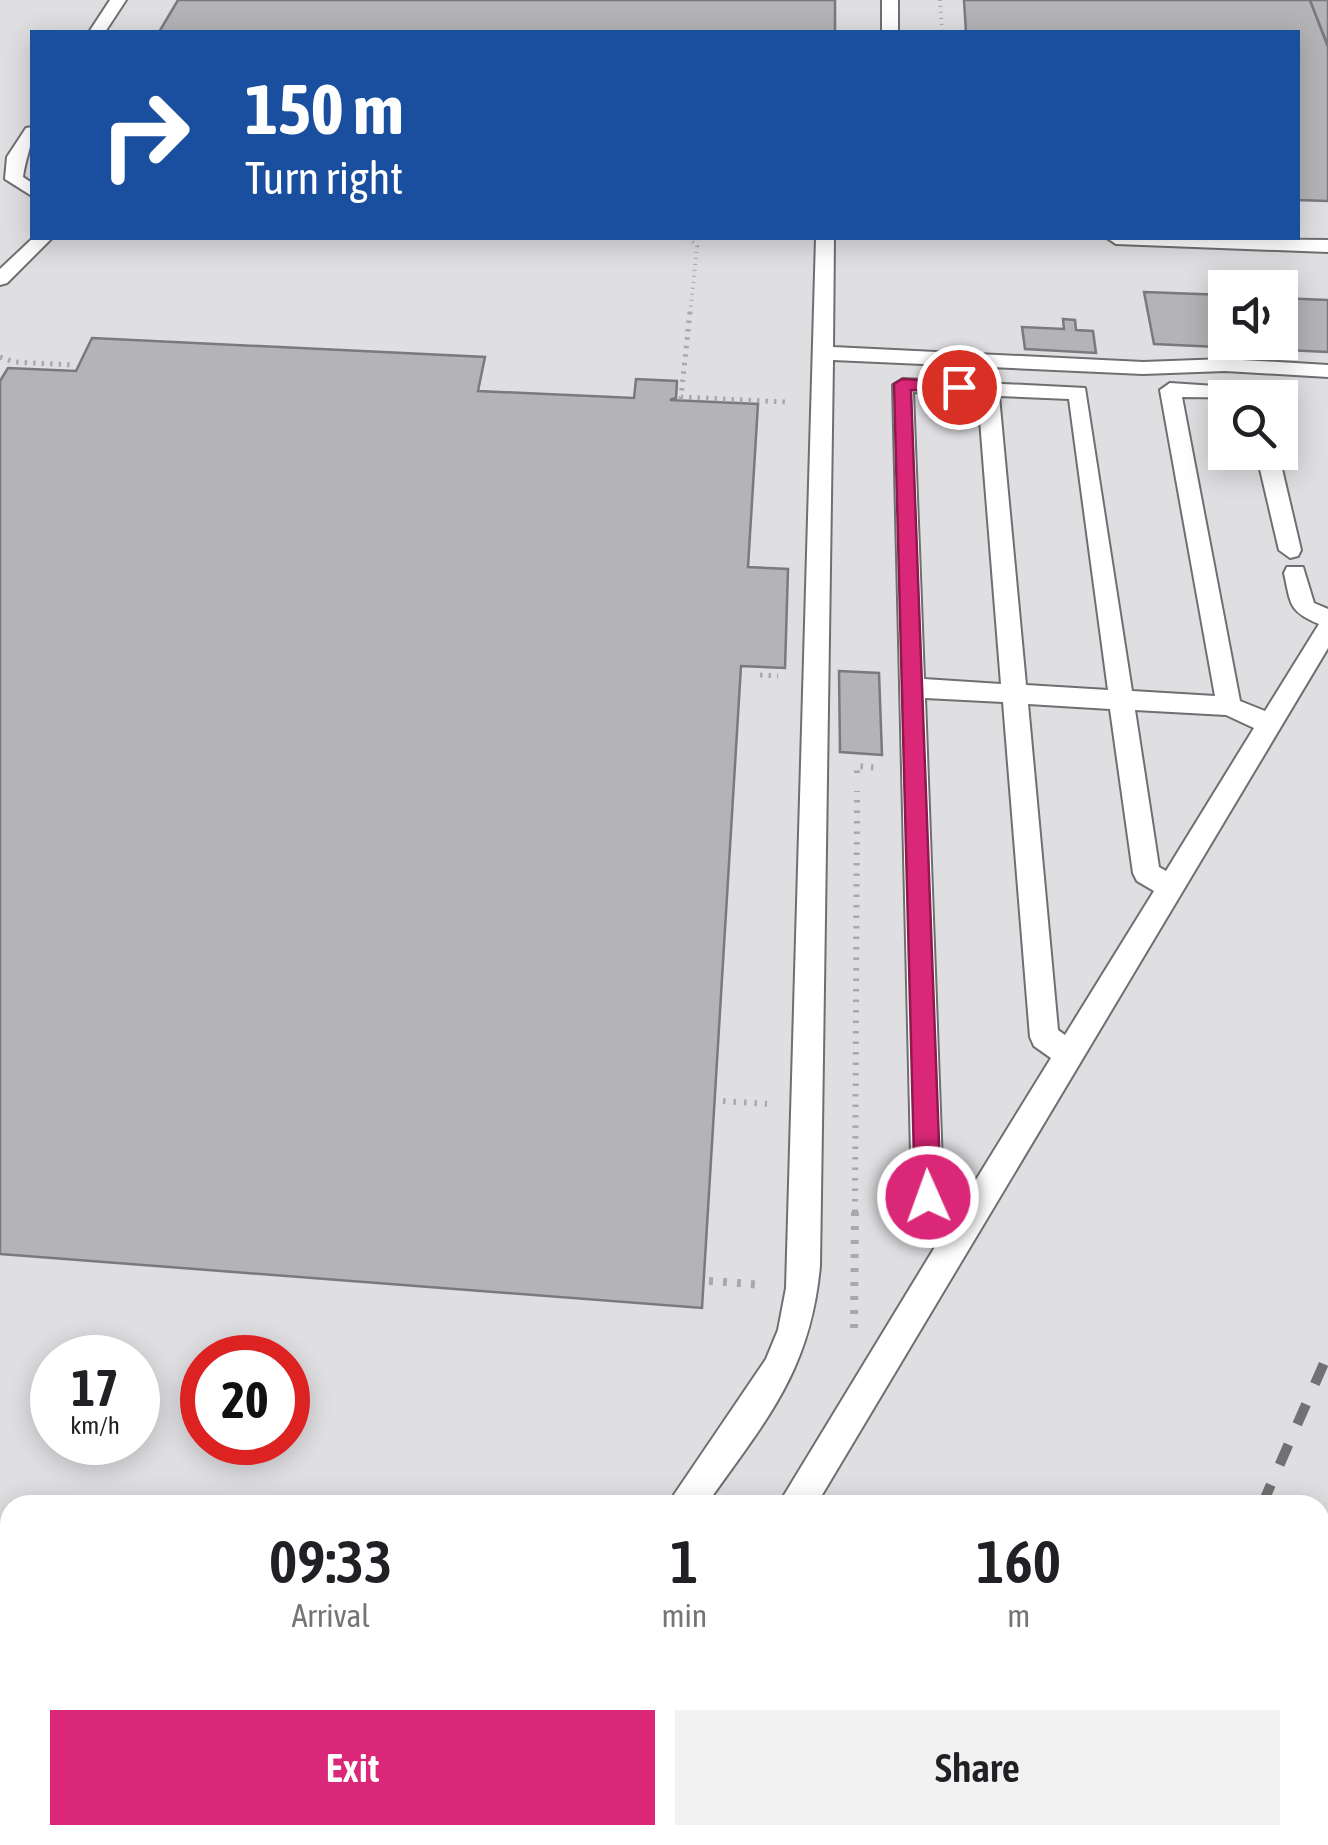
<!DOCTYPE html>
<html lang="en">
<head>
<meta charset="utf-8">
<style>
  body { margin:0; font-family:"Asap Condensed",sans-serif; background:#f2f2f2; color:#202124; height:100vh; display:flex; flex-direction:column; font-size:38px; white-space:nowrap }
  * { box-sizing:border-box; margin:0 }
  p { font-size:32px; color:#757577 }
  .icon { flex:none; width:55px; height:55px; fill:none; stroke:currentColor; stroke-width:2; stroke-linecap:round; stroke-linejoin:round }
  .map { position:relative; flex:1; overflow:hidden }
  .drawer { position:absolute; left:0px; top:1495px; width:1330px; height:350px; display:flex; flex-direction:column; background:#fff; border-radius:30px 30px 0 0; box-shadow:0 5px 25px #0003 }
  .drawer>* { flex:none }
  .hud { position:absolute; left:30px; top:30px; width:1270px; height:210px; border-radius:0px; box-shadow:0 5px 25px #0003; background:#1a4fa0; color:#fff; overflow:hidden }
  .buttons { position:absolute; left:1208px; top:270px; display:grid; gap:20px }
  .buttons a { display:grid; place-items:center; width:90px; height:90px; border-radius:0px; background:#fff; box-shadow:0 5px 25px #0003; font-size:50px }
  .speed { position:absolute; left:30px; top:1335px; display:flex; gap:20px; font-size:50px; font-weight:700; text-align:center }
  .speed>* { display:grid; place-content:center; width:130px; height:130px; border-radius:50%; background:#fff; box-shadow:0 5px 25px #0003; line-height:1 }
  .speed small { font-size:25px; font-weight:400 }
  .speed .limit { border:15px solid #d22; background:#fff; color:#111 }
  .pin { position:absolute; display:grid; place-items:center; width:85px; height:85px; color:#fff; margin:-42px; border:5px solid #fff; border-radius:50%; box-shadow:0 2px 10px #0007 }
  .me { position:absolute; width:110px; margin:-55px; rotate:358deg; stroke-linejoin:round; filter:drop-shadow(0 0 8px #0008) }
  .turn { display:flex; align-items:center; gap:35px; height:210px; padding:0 50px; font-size:45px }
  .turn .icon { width:130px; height:130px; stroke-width:2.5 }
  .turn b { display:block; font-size:70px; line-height:85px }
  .eta { display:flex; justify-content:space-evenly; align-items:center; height:170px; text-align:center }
  .eta b { font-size:60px; font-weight:600; line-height:70px }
  .cta { display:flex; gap:20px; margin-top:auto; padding:20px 50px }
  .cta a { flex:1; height:115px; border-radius:0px; background:#db2777; color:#fff; font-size:40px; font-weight:600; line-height:115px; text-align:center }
  .cta a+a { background:#f2f2f2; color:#202124 }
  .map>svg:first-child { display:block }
</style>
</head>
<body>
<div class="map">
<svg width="1328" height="1845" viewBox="0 0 1328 1845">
  <rect width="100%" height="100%" fill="#dfdfe2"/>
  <polygon fill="#a29ef0" points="1328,1576 1328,1845 1229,1845 1232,1835 1320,1835 1320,1598"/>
  <g fill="#b4b4b7" stroke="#7a7a7e" stroke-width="2.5">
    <polygon points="178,0 835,0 835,32 159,32"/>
    <polygon points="964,0 1310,0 1328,47 1328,201 1298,200 1298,32 966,32"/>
    <polygon points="1310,0 1328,0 1328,46"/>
    <polygon points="1144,292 1225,295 1225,342 1280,342 1280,298 1328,300 1328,352 1154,344"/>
    <polygon points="1063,319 1075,320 1076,330 1093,331 1096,353 1025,349 1022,327 1064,329"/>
    <polygon points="92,338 485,357 478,391 634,398 636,379 677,381 676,398 670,400 758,404 748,567 788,569 785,668 741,666 702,1308 0,1254 0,381 8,368 76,371"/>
    <polygon points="839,671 879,673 882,755 840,752"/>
  </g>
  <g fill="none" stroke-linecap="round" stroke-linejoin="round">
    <defs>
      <g id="lane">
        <polygon points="110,0 126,0 105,32 89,32"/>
        <rect x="882" y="0" width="16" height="32"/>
        <path d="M32,127C33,145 25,159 23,177L32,183V196L5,179L7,157L26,128Z"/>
        <polygon points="33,238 52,238 7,283 0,285 0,269"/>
        <path d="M816,238H834L833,347L1143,362L1225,359L1328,365V377L1225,371L1143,374L833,360L820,1266C810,1373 765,1421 706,1505H667L766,1359L778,1330L786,1288Z"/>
        <polygon points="1107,238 1328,240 1328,252 1116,244"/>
        <path d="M903,379L1085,388L1132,691L1215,696L1160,390L1170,383L1261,389L1264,398L1182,397L1240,701L1265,711L1319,624C1288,611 1291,604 1284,573L1287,567H1303L1314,603L1328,609V648L816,1505H778L941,1237L912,1197L893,385ZM913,392L978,395L1001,684L924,679ZM999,396L1069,399L1108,690L1026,685ZM925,698L1003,702L1030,1037L1034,1046L1051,1058L958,1209L943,1192ZM1028,704L1110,709L1133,873L1137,881L1154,891L1065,1035L1058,1030ZM1135,710L1226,715L1254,728L1166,871L1159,867Z"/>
        <polygon points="1256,452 1278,452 1301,550 1298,556 1290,558 1279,550"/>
        <rect x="0" y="1593" width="10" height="36"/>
        <polygon points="102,1835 142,1835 140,1845 100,1845"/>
        <polygon points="668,1835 708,1835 707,1845 667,1845"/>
      </g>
    </defs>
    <use href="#lane" stroke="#6f6f72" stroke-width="4"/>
    <g stroke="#a9a9ab" stroke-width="4" stroke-dasharray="1 5" stroke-linecap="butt">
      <polyline points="940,0 942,32"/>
      <polyline points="688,238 697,246 690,315"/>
    </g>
    <g stroke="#a9a9ab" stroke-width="5" stroke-dasharray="2.5 6" stroke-linecap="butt">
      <polyline points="690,312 681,397 786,402"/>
      <polyline points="0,357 14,362 74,365"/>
      <polyline points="760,675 778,676"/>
    </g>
    <g stroke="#a9a9ab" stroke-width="6" stroke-dasharray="2.5 8" stroke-linecap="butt">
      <polyline points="857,773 857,766 878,768"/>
      <polyline points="723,1101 767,1104"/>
      <polyline points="855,1212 857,791"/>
    </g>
    <g stroke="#a9a9ab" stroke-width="8" stroke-dasharray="4 10" stroke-linecap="butt">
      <polyline points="709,1281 763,1285"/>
      <polyline points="854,1328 855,1210"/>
    </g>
    <use href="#lane" fill="#fff" fill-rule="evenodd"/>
    <g stroke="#717173" stroke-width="10" stroke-dasharray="22 22" stroke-linecap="butt">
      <polyline points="1262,1505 1328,1354"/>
      <polyline points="1114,1845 1118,1835"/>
    </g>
  </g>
  <polygon fill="#db2777" stroke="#8e194d" stroke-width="2.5" points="902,379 959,382 968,387 959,393 911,390 941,1197 937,1206 928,1209 919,1206 915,1197 894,384"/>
</svg>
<div class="buttons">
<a><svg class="icon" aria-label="sound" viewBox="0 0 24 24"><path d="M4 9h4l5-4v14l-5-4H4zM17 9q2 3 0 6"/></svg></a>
<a><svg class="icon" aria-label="search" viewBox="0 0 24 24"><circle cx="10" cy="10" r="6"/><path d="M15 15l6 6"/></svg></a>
</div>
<div class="speed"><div>17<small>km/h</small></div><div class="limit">20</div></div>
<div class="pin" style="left:959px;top:387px;background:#d93025"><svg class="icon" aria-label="arrive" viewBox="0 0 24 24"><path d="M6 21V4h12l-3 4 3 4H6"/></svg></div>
<svg class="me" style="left:928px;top:1197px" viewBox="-20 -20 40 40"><circle r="17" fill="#db2777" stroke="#fff" stroke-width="3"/><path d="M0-11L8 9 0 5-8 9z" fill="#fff"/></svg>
<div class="hud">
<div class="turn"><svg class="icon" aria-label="right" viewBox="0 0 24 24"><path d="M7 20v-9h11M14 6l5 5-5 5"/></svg><div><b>150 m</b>Turn right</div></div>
</div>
<section class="drawer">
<div class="eta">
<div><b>09:33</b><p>Arrival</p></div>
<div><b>1</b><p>min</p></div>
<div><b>160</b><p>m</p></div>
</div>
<div class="cta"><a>Exit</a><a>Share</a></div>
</section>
</div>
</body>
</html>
